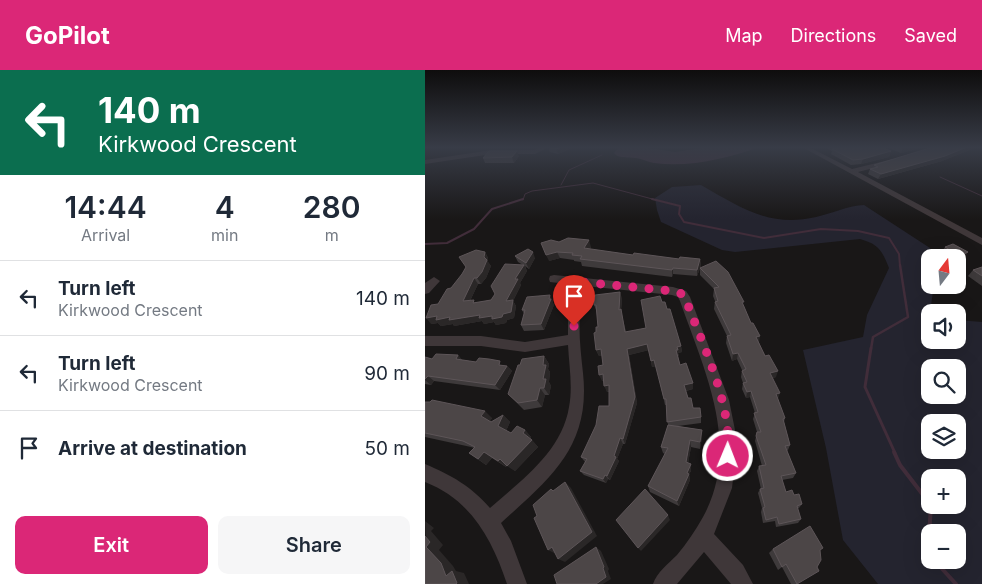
<!DOCTYPE html>
<html lang="en">
<head>
<meta charset="utf-8">
<style>
  body { margin:0; font-family:Inter,sans-serif; background:#f6f6f7; color:#1f2937; height:100vh; display:flex; flex-direction:column; font-size:19px; white-space:nowrap }
  * { box-sizing:border-box; margin:0 }
  p { font-size:16px; color:#747a83 }
  .icon { flex:none; width:28px; height:28px; fill:none; stroke:currentColor; stroke-width:2; stroke-linecap:round; stroke-linejoin:round }
  .map { position:relative; flex:1; overflow:hidden }
  .details { display:flex; flex-direction:column; background:#fff; width:425px }
  .details>* { flex:none }
  .banner { background:#0b6e4f; color:#fff; overflow:hidden }
  .needle { width:32px; rotate:16deg }
  .tools { position:absolute; left:496px; top:179px; display:grid; gap:10px }
  .tools a { display:grid; place-items:center; width:45px; height:45px; border-radius:10px; background:#fff; box-shadow:0 5px 20px #0002; font-size:25px }
  .pin { position:absolute; display:grid; place-items:center; width:42px; height:42px; color:#fff; margin:-51px -21px; border-radius:50% 50% 50% 0; rotate:-45deg; box-shadow:0 0 5px #0007 }
  .pin .icon { rotate:45deg }
  .me { position:absolute; width:55px; margin:-28px; rotate:1deg; stroke-linejoin:round; filter:drop-shadow(0 0 4px #0008) }
  .turn { display:flex; align-items:center; gap:18px; height:105px; padding:0 15px; font-size:22px }
  .turn .icon { width:65px; height:65px; stroke-width:2.5 }
  .turn b { display:block; font-size:35px; line-height:42px }
  .eta { display:flex; justify-content:space-evenly; align-items:center; height:85px; text-align:center }
  .eta b { font-size:30px; font-weight:600; line-height:35px }
  .button { display:flex; gap:10px; margin-top:auto; padding:10px 15px }
  .button a { flex:1; height:58px; border-radius:10px; background:#db2777; color:#fff; font-size:20px; font-weight:600; line-height:58px; text-align:center }
  .button a+a { background:#f6f6f7; color:#1f2937 }
  ul { padding:0; list-style:none }
  li { display:flex; align-items:center; gap:15px; height:75px; padding:0 15px; border-top:1px solid #e0e1e3 }
  li div { flex:1 }
  li b { display:block; font-size:19px }
  li em { font-style:normal }
  header { display:flex; align-items:center; gap:30px; box-sizing:border-box; height:70px; padding:0 25px; background:#db2777; color:#fff }
  header strong { font-size:24px }
  nav { display:flex; gap:28px; margin-inline-start:auto; font-size:18px }
  main { display:flex; flex:1; min-height:0 }
  .map>svg:first-child { display:block }
</style>
</head>
<body>
<header>
<strong>GoPilot</strong>
<nav><a>Map</a><a>Directions</a><a>Saved</a></nav>
</header>
<main>
<section class="details">
<div class="banner">
<div class="turn"><svg class="icon" aria-label="left" viewBox="0 0 24 24"><path d="M17 20v-9H6M10 6l-5 5 5 5"/></svg><div><b>140 m</b>Kirkwood Crescent</div></div>
</div>
<div class="eta">
<div><b>14:44</b><p>Arrival</p></div>
<div><b>4</b><p>min</p></div>
<div><b>280</b><p>m</p></div>
</div>
<ul>
<li><svg class="icon" aria-label="left" viewBox="0 0 24 24"><path d="M17 20v-9H6M10 6l-5 5 5 5"/></svg><div><b>Turn left</b><p>Kirkwood Crescent</p></div><em>140 m</em></li>
<li><svg class="icon" aria-label="left" viewBox="0 0 24 24"><path d="M17 20v-9H6M10 6l-5 5 5 5"/></svg><div><b>Turn left</b><p>Kirkwood Crescent</p></div><em>90 m</em></li>
<li><svg class="icon" aria-label="arrive" viewBox="0 0 24 24"><path d="M6 21V4h12l-3 4 3 4H6"/></svg><div><b>Arrive at destination</b></div><em>50 m</em></li>
</ul>
<div class="button"><a>Exit</a><a>Share</a></div>
</section>
<div class="map">
<svg width="557" height="514" viewBox="0 0 557 514">
  <rect width="100%" height="100%" fill="#191717"/>
  <path fill="#24242f" fill-rule="evenodd" d="M276,115C315,137 344,158 391,147C406,144 424,135 439,135L505,178V215H509L505,242V270H532L533,250L557,252V514H453L418,470L401,378L378,280L438,267L442,245L464,198C457,180 453,174 435,169L310,182L297,180L236,152L232,140L230,128L247,117ZM505,298H532V325H505ZM505,352H532V380H505ZM505,408H532V435H505ZM505,462H532V490H505Z"/>
  <path fill="#412d3a" d="M194,77H218L250,82L283,77H335C303,88 264,98 229,93C223,92 217,89 211,88C203,87 194,89 189,83Z"/>
  <g fill="none" stroke-linecap="round" stroke-linejoin="round">
    <g stroke="#412d3a" stroke-width="1">
      <polyline points="515,107 557,126"/>
      <polyline points="136,115 144,100 177,85"/>
      <polyline points="98,130 100,124 107,121 168,113 231,130"/>
    </g>
    <g stroke="#412d3a" stroke-width="2">
      <polyline points="227,129 255,136 254,144 259,152 339,168 396,159 433,161 464,168 474,184 475,196"/>
      <polyline points="0,174 22,173 49,159 67,139 98,129"/>
    </g>
    <polyline stroke="#412d3a" stroke-width="2.5" points="446,279 448,267 483,247 475,195"/>
    <polyline stroke="#412d3a" stroke-width="3" points="446,278 440,317 470,383"/>
    <g stroke="#412d3a" stroke-width="4">
      <polyline points="469,382 475,395 505,434"/>
      <polyline points="505,485 503,483 506,435"/>
      <polyline points="509,490 531,514"/>
    </g>
    <g fill="#3f3739" fill-rule="evenodd">
      <polygon points="116,77 124,77 110,84 67,84 0,94 0,90 67,80 109,80"/>
      <polygon points="377,77 384,77 427,99 468,89 468,93 433,102 557,168 557,175"/>
      <path d="M129,205L248,217L261,221L265,227L304,330L311,365V383L307,418L289,464L318,495L328,514H306L279,482L252,514H228C232,502 243,494 252,485C262,473 270,461 278,447C317,376 279,300 255,231L253,227L247,225L160,216C151,244 155,275 158,303C166,377 125,408 76,453L86,471L102,514H82C67,469 46,430 0,412V394C26,405 46,416 65,438C97,410 137,381 144,337C148,317 144,295 143,275L100,282L56,276H0V266H56L100,272L143,265V240L150,215L125,212L124,209L125,206Z"/>
      <polygon points="9,207 15,211 4,223 0,224 0,213"/>
    </g>
  </g>
  <g fill="#3e3a3b">
    <polygon points="73,77 101,77 100,78 74,78"/>
    <polygon points="123,77 149,77 133,84 125,82"/>
    <polygon points="399,77 456,77 466,81 464,87 436,94 426,95 406,84 407,81"/>
    <polygon points="461,77 499,77 476,83"/>
    <polygon points="508,77 552,77 517,91 453,109 443,104 445,99 448,98 449,95"/>
    <polygon points="94,86 89,93 60,93 58,88"/>
    <polygon points="134,172 166,177 165,179 208,185 254,189 275,189 276,196 272,206 248,204 247,207 157,196 156,192 149,191 149,190 135,188 124,191"/>
    <polygon points="520,177 543,182 538,189 532,191 532,188 523,188 516,183"/>
    <polygon points="60,182 63,188 63,192 66,196 61,208 56,214 53,214 45,231 50,233 66,230 98,195 93,192 90,186 110,188 104,199 100,196 102,201 95,213 96,215 88,231 91,236 89,248 82,250 81,253 71,255 69,252 59,254 57,251 29,256 28,254 16,256 13,253 6,254 13,234 26,218"/>
    <polygon points="557,197 557,216 543,206 548,200"/>
    <polygon points="275,198 319,236 334,273 351,307 348,308 353,329 360,348 359,352 365,375 363,380 362,381 371,403 368,408 357,410 361,422 369,425 377,434 374,438 372,439 376,449 373,453 351,457 350,451 338,453 336,442 337,438 333,423 335,419 336,419 332,401 334,396 337,396 330,371 332,362 328,349 330,343 325,327 321,328 317,319 318,313 316,307 317,300 312,289 307,291 301,273 302,266 289,239 290,231 288,226 289,219 275,205"/>
    <polygon points="197,228 196,241 201,262 221,258 237,232 242,239 256,276 257,282 253,283 254,286 253,286 255,295 268,313 268,319 261,321 263,328 268,338 276,347 276,353 253,356 277,360 277,367 275,379 266,377 263,393 266,394 266,401 264,404 265,410 254,436 225,422 223,416 240,384 238,383 236,377 243,355 241,335 240,335 231,296 227,297 224,280 204,285 212,333 200,374 198,374 192,389 194,391 185,410 183,409 181,413 159,405 155,401 160,392 156,387 184,336 184,322 182,322 179,310 177,311 178,295 177,286 174,286 171,280 171,262 173,257 172,242 169,235"/>
    <polygon points="128,231 128,233 129,235 119,260 99,261 96,255 99,244 97,240"/>
    <polygon points="33,285 37,290 82,296 87,301 75,320 9,311 6,315 0,314 0,287 7,289"/>
    <polygon points="119,286 124,294 123,299 125,302 124,312 126,316 124,325 120,325 117,337 99,340 83,324 95,295"/>
    <polygon points="0,332 67,348 65,351 66,352 78,345 85,352 81,361 86,363 100,360 106,367 105,368 113,377 90,401 82,395 81,397 67,388 61,395 44,383 49,378 46,377 0,367"/>
    <polygon points="348,479 395,480 372,514 366,514 357,497 353,500 344,483"/>
  </g>
  <g fill="#2a2727">
    <polygon points="137,77 149,77 133,84 131,79"/>
    <polygon points="483,77 499,77 476,83 478,78"/>
    <polygon points="542,77 552,77 517,91 453,109 456,104"/>
    <polygon points="92,81 94,86 89,93 87,87"/>
    <polygon points="466,81 464,87 436,94 438,89"/>
    <polygon points="164,170 166,177 161,185 159,178"/>
    <polygon points="60,182 63,188 63,192 66,196 61,208 56,214 52,208 59,187"/>
    <polygon points="108,182 110,188 104,199 101,193"/>
    <polygon points="132,182 135,188 124,191 121,185"/>
    <polygon points="543,182 538,189 532,191 532,189 535,186"/>
    <polygon points="275,189 276,196 272,206 272,200"/>
    <polygon points="99,195 102,201 95,213 96,215 88,231 91,236 89,248 82,250 81,253 71,255 69,252 59,254 57,251 29,256 28,254 16,256 13,253 6,254 1,248 81,231 90,209"/>
    <polygon points="248,198 248,204 247,207 247,200"/>
    <polygon points="49,208 53,214 42,237 38,231"/>
    <polygon points="195,222 197,228 196,241 202,268 194,240"/>
    <polygon points="125,225 128,231 128,233 129,235 119,260 116,254"/>
    <polygon points="335,266 334,273 331,267"/>
    <polygon points="222,274 224,280 204,285 212,333 200,374 198,369 202,279"/>
    <polygon points="256,276 257,282 253,283 254,286 252,286 251,280 252,277"/>
    <polygon points="176,279 179,286 174,286 171,280"/>
    <polygon points="313,283 312,289 307,291 308,284"/>
    <polygon points="33,285 38,291 31,289"/>
    <polygon points="119,286 124,294 123,299 125,302 124,312 126,316 124,325 119,318 118,295"/>
    <polygon points="229,290 231,296 227,297 226,291"/>
    <polygon points="82,296 87,301 75,320 70,315"/>
    <polygon points="353,301 351,307 344,309 345,303"/>
    <polygon points="178,304 180,310 177,311 174,305"/>
    <polygon points="3,306 9,311 6,315 0,310 0,309"/>
    <polygon points="268,313 268,319 259,321 259,315"/>
    <polygon points="184,315 186,321 182,322 179,316"/>
    <polygon points="115,318 120,325 117,337 112,330"/>
    <polygon points="326,321 325,327 321,328 322,322"/>
    <polygon points="355,323 353,329 351,324"/>
    <polygon points="60,341 67,348 64,353 56,346"/>
    <polygon points="78,345 85,352 80,363 73,356"/>
    <polygon points="100,360 106,367 104,369 98,363"/>
    <polygon points="277,360 277,367 275,379 275,372"/>
    <polygon points="195,368 198,374 192,389 194,391 185,410 182,406"/>
    <polygon points="107,370 113,377 90,401 82,396"/>
    <polygon points="265,370 266,377 262,399 261,392"/>
    <polygon points="59,382 67,388 61,395 53,389"/>
    <polygon points="75,389 82,394 81,397 73,391"/>
    <polygon points="266,394 266,401 264,404 265,410 254,436 252,431 262,403"/>
    <polygon points="180,405 183,409 181,413 178,409"/>
    <polygon points="140,412 146,418 172,466 140,492 133,489"/>
    <polygon points="243,445 245,450 216,481 213,478"/>
    <polygon points="0,451 9,458 6,461 18,475 14,480 28,496 31,501 39,503 44,514 31,514 21,506 1,477"/>
    <polygon points="127,477 131,484 123,480"/>
    <polygon points="171,477 176,481 184,499 183,501 186,509 178,514 171,514 178,498"/>
  </g>
  <g fill="#4c4647" stroke="#5d5558">
    <polygon points="123,77 137,77 131,79"/>
    <polygon points="410,77 456,77 466,81 438,89 428,90 407,79 412,78"/>
    <polygon points="508,77 542,77 520,86 456,104 445,99 453,97 449,95"/>
    <polygon points="64,81 92,81 87,87 58,88"/>
    <polygon points="143,168 164,170 159,178 208,185 209,183 254,189 255,187 275,189 272,200 248,198 247,200 155,189 157,186 147,185 148,183 132,182 121,185 116,173 126,170 134,172"/>
    <polygon points="528,174 543,182 535,186 520,177"/>
    <polygon points="103,179 108,182 101,193 90,186"/>
    <polygon points="51,180 60,182 59,187 62,190 57,202 52,208 49,208 38,231 49,230 48,233 66,230 70,224 66,216 80,194 99,195 90,209 93,209 81,231 88,230 86,242 78,244 77,247 67,249 67,246 54,248 55,245 24,250 25,247 11,250 12,246 1,248 6,235 13,234 22,219 26,218 37,204 41,197 34,187"/>
    <polygon points="291,191 303,202 319,232 317,232 326,253 328,253 335,266 331,267 340,286 344,285 353,301 345,303 355,323 351,324 360,348 358,349 365,375 360,376 371,403 356,406 361,422 367,420 369,425 374,424 377,434 372,436 376,449 354,454 352,447 341,450 338,438 340,437 335,419 339,418 334,396 341,395 331,366 332,362 336,362 329,343 333,342 326,321 322,322 318,313 322,312 317,301 321,299 313,283 308,284 302,266 306,265 290,232 293,231 289,218 294,217 275,198"/>
    <polygon points="557,197 557,206 548,200"/>
    <polygon points="195,222 194,240 196,239 200,262 221,258 216,230 235,226 237,232 240,232 242,239 245,239 256,276 252,277 253,280 251,280 255,295 261,293 268,313 259,315 263,328 266,328 268,338 275,338 276,347 242,352 241,329 239,329 229,290 226,291 222,274 202,279 210,327 198,369 195,368 189,386 191,387 182,406 180,405 178,409 155,401 162,389 156,387 171,355 174,336 184,336 184,315 179,316 178,304 174,305 173,296 178,295 176,279 171,280 169,263 171,262 171,257 173,257 171,235 169,235 170,225"/>
    <polygon points="125,225 124,229 126,229 116,254 96,255 100,240 97,240 102,227"/>
    <polygon points="11,284 33,285 31,289 51,292 54,288 64,289 75,291 74,295 82,296 70,315 3,306 0,309 0,287 7,289"/>
    <polygon points="119,286 118,295 121,295 118,309 121,309 119,318 115,318 112,330 93,333 83,324 93,295 95,295 97,289"/>
    <polygon points="7,330 60,341 56,346 66,352 78,345 73,356 86,363 92,356 100,360 98,363 107,370 82,396 75,389 73,391 59,382 53,389 44,383 50,377 38,371 0,363 0,332 5,332"/>
    <polygon points="243,355 277,360 275,372 265,370 261,392 266,394 262,403 264,404 252,431 223,416 243,378 236,377"/>
    <polygon points="140,412 167,462 133,489 127,477 123,480 109,448 112,446 108,435 126,419 128,421"/>
    <polygon points="220,419 243,445 213,478 191,450"/>
    <polygon points="385,456 398,478 395,480 396,490 392,497 394,501 372,514 361,494 357,497 348,479"/>
    <polygon points="0,466 5,472 1,477 16,493 21,506 27,501 32,513 31,514 0,514"/>
    <polygon points="171,477 179,497 178,498 181,507 171,514 132,514 129,505"/>
  </g>
  <linearGradient id="sky" x2="0" y2="1"><stop stop-color="#0e0d0d"/><stop offset="0.52" stop-color="#383c47"/><stop offset="1" stop-color="#383c47" stop-opacity="0"/></linearGradient>
  <rect width="557" height="149" fill="url(#sky)"/>
  <g fill="none" stroke-linecap="round" stroke-linejoin="round">
    <path stroke="#db2777" stroke-width="9" stroke-dasharray="0 16.2" d="M149,256V234L156,212L248,221L257,224L261,230C279,278 307,334 303,386"/>
  </g>
</svg>
<div class="tools">
<a><svg class="needle" viewBox="-14 -14 28 28"><path d="M0-13l5 13h-10z" fill="#e53935"/><path d="M0 13l5-13h-10z" fill="#747a83"/></svg></a>
<a><svg class="icon" aria-label="sound" viewBox="0 0 24 24"><path d="M4 9h4l5-4v14l-5-4H4zM17 9q2 3 0 6"/></svg></a>
<a><svg class="icon" aria-label="search" viewBox="0 0 24 24"><circle cx="10" cy="10" r="6"/><path d="M15 15l6 6"/></svg></a>
<a><svg class="icon" aria-label="layers" viewBox="0 0 24 24"><path d="M12 4l9 5-9 5-9-5zM3 14l9 5 9-5"/></svg></a>
<a>+</a>
<a>−</a>
</div>
<div class="pin" style="left:149px;top:256px;background:#d93025"><svg class="icon" aria-label="arrive" viewBox="0 0 24 24"><path d="M6 21V4h12l-3 4 3 4H6"/></svg></div>
<svg class="me" style="left:303px;top:386px" viewBox="-20 -20 40 40"><circle r="17" fill="#db2777" stroke="#fff" stroke-width="3"/><path d="M0-11L8 9 0 5-8 9z" fill="#fff"/></svg>
</div>
</main>
</body>
</html>
